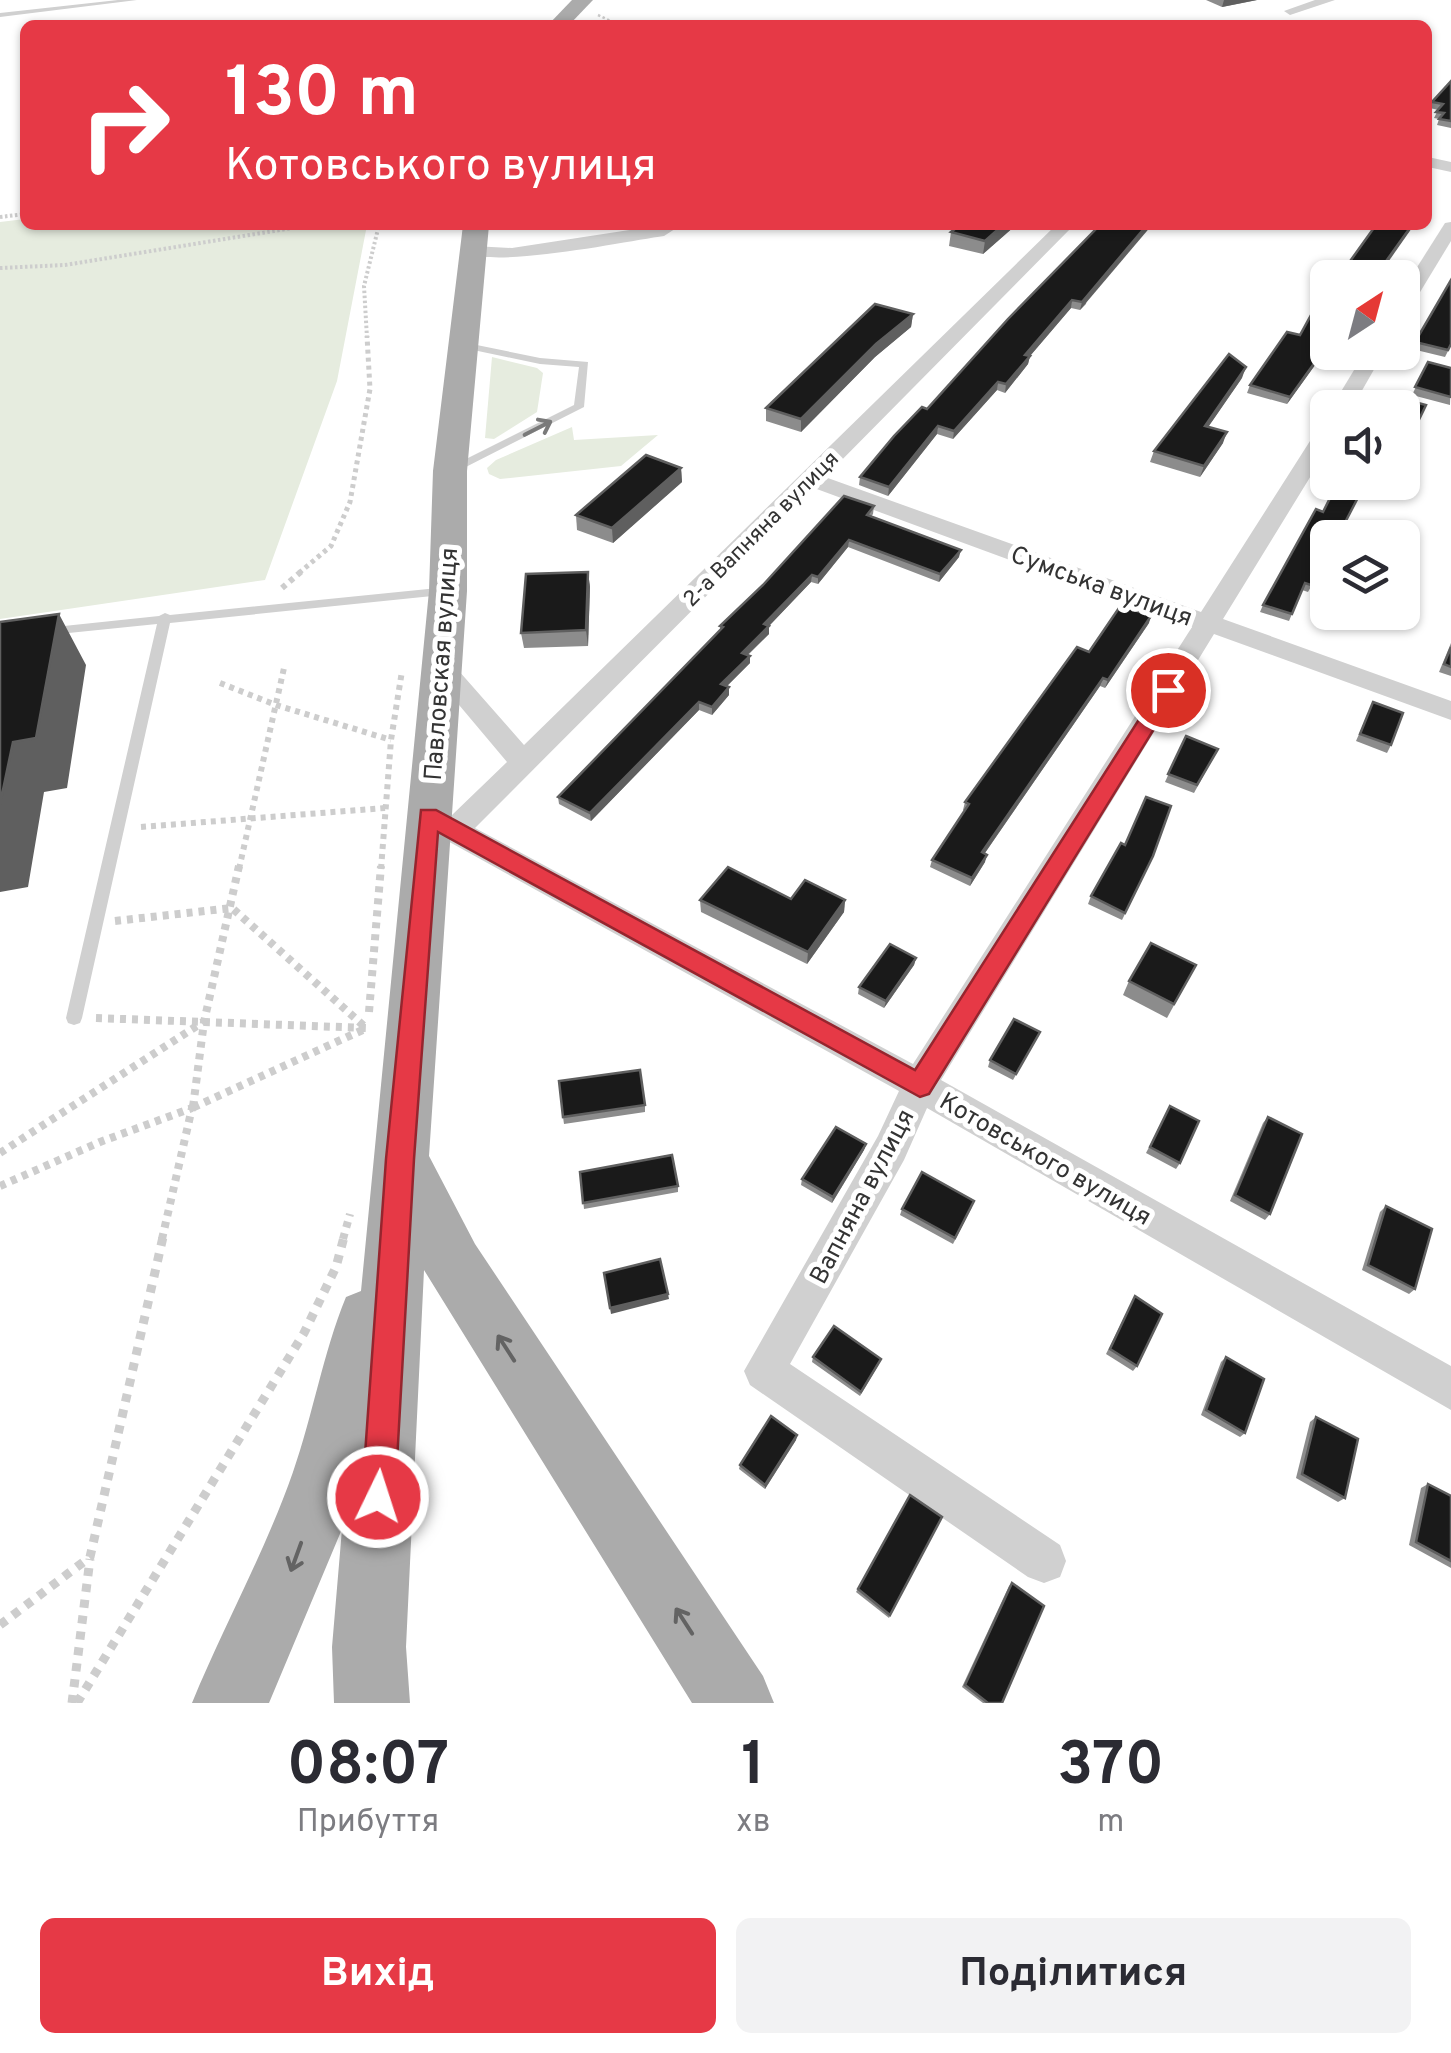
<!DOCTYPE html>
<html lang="uk">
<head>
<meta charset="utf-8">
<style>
  body { margin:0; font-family:Overpass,sans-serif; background:#f2f2f3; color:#2b2b33; height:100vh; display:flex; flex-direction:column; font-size:38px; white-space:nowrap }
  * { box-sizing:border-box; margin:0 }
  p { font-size:32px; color:#7c7c81 }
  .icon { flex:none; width:55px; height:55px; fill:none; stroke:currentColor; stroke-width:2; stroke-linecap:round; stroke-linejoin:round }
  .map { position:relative; height:1703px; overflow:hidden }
  .side { display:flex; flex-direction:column; background:#fff; flex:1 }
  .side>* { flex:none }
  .guide { position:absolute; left:20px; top:20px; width:1412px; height:210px; border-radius:15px; box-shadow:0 2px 8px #0004; background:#e63946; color:#fff; overflow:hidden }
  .needle { width:65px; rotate:36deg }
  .buttons { position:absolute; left:1310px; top:260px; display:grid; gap:20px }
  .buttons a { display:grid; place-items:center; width:110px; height:110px; border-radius:15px; background:#fff; box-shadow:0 2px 8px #0004; font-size:50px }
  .pin { position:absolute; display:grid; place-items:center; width:85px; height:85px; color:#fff; margin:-42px; border:5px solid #fff; border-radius:50%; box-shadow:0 2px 10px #0007 }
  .me { position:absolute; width:110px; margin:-55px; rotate:4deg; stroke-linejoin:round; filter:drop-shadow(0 0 8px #0008) }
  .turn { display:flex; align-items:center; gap:35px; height:210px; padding:0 40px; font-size:45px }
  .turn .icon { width:130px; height:130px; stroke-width:2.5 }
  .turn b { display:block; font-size:70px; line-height:85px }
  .eta { display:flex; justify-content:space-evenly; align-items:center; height:170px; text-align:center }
  .eta b { font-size:60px; font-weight:700; line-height:70px }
  .button { display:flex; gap:20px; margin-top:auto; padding:20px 40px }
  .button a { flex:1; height:115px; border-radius:15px; background:#e63946; color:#fff; font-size:40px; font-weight:700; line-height:115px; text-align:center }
  .button a+a { background:#f2f2f3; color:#2b2b33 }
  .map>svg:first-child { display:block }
</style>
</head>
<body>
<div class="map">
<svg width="1451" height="1703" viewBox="0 0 1451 1703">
  <rect width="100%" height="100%" fill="#fff"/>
  <g fill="#e6ecdf">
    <polygon points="25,219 25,225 367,225 337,381 265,580 0,619 0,222"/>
    <polygon points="492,357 537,368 543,373 537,412 494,439 485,438"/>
    <polygon points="572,427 574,440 658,435 621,466 500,479 489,474 487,468 496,460"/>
  </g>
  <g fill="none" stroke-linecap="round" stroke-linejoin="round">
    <polyline stroke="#cdcdcd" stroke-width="2.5" stroke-dasharray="2.5 2.5" stroke-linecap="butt" points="598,15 619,25"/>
    <g stroke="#cdcdcd" stroke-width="4" stroke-dasharray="2.5 2.5" stroke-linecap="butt">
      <polyline points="0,217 25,214"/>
      <polyline points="0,268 65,265 311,225"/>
      <polyline points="367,338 364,286 379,225"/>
    </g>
    <polyline stroke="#cdcdcd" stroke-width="5" stroke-dasharray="4 4" stroke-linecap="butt" points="299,573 331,546 350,502 370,389 367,336"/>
    <g stroke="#cdcdcd" stroke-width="6" stroke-dasharray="5 5" stroke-linecap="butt">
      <polyline points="282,588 302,571"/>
      <polyline points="220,683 276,705 391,740"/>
      <polyline points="141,827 385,808"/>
      <polyline points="239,869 284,668"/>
      <polyline points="381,869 391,740 402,671"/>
    </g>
    <g stroke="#cdcdcd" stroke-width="8" stroke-dasharray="6 6" stroke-linecap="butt">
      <polyline points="115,921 232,908 366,1028"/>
      <polyline points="369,1012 381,866"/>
      <polyline points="96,1018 367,1028 192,1108"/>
      <polyline points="193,1107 204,1022 239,866"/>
      <polyline points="0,1153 203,1022"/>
      <polyline points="0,1186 100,1142 192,1108 162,1239"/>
      <polyline points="343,1239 350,1214"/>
    </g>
    <g stroke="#cdcdcd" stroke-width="9" stroke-dasharray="8 8" stroke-linecap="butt">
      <polyline points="0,1625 90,1557 163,1237"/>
      <polyline points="72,1703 90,1559"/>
      <polyline points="77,1703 304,1333 336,1267 344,1237"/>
    </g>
    <g fill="#d0d0d0" fill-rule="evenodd">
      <polygon points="118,0 137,0 0,17 0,13"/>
      <polygon points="462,342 540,358 588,362 584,407 454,473 446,473 446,469 574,405 579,367 540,364 459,347 457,345"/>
      <polygon points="448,587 454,591 452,594 170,623 82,1018 80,1023 74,1025 68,1023 66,1018 157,624 49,635 43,631 45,628 159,616 165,613 170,615"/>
    </g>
    <g fill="#d0d0d0" fill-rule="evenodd">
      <polygon points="1315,0 1335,0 1290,15 1284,11"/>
      <polygon points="1428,157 1451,162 1451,172 1428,167"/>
      <polygon points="1451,222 1451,241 1411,307 1402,312 1402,291 1445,223"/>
      <path d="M662,225H681L664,236C627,241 489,270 464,251L473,246L512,248Z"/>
      <path d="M1056,225H1074L825,477L1201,612L1317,430L1328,424V448L1223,619L1451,701V720L1214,634L941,1080L1451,1366V1410L927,1108L904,1160L790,1364L1060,1545L1066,1561L1060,1577L1044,1583L1028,1577L750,1385L744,1371L878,1136L899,1091L444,839L419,824L414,816L419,808L429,805L452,815L507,762L433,674L429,668L433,662H451L524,745ZM814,488L1192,627L913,1064L475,828Z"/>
      <polygon points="1365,352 1384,352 1352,408 1331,408"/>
    </g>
    <g fill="#ababab" fill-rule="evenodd">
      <polygon points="572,0 593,0 569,25 548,25"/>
      <path d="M463,225H489L467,471V591L429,1156L475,1244L763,1676L774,1703H692L424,1270L406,1647L410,1703H334L332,1647L342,1529L269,1703H192C224,1625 265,1552 293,1472C313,1415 323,1353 346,1297L361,1291L429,591L433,471Z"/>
    </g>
  </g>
  <g fill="#8c8c8c">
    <polygon points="1206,0 1257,0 1222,7"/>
    <polygon points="1451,81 1451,128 1437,125 1439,119 1434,118 1438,110 1430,108 1432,102"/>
    <polygon points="960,225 1016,225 983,254 949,246 951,232"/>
    <polygon points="1100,225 1086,304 1080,310 1071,308 1030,356 1028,364 1005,393 997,390 953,439 937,434 888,496 859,485 860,477 927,409"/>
    <polygon points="913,314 911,327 875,357 801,432 766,421 766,408"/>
    <polygon points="1415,342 1451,345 1445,357 1412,349"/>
    <polygon points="1328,347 1287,404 1247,393 1250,385"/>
    <polygon points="1428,362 1451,368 1450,405 1412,395"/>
    <polygon points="1242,378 1208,427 1223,443 1200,477 1150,462 1154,451"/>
    <polygon points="1426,405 1409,442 1402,438 1402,408"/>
    <polygon points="681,468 682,482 613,543 577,530 576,515"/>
    <polygon points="874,506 873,514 871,517 959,557 939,582 848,547 818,584 811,582 769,626 769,634 748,655 750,663 727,686 729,687 729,695 712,715 699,710 591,821 559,804 558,797 720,631 720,626"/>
    <polygon points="1323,512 1328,556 1308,592 1302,590 1289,621 1260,612 1263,605"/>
    <polygon points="588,572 590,587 588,646 524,648 521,633"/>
    <polygon points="1149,623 1105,688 1100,686 985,853 985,862 970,886 930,867 932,860 965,811 963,810 965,802 1089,652"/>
    <polygon points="1451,643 1451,676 1439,672"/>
    <polygon points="1373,702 1391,745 1387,753 1356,741"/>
    <polygon points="1186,736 1218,749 1194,793 1165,782"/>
    <polygon points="1125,845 1150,863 1122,920 1088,904 1091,896"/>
    <polygon points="791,899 845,900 844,912 807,964 701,912 700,900"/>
    <polygon points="916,958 914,965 884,1008 858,994 859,987"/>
    <polygon points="1196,965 1167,1018 1123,995 1129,981"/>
    <polygon points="1040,1032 1013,1080 988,1067 990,1060"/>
    <polygon points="645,1105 645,1112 564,1124 563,1117"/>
    <polygon points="1170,1106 1180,1163 1176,1169 1146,1153"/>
    <polygon points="1268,1117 1270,1214 1265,1220 1230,1201 1263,1123"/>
    <polygon points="866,1144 864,1150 832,1203 801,1185 802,1179"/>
    <polygon points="580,1172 678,1186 678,1192 584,1209"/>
    <polygon points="1386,1206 1415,1289 1409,1294 1362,1270 1380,1212"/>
    <polygon points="972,1207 953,1244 900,1215 902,1209"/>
    <polygon points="1135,1296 1137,1366 1133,1371 1106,1354"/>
    <polygon points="813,1357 879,1364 860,1396 812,1362"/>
    <polygon points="1226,1357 1245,1433 1240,1437 1201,1415 1221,1362"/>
    <polygon points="1316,1417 1345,1498 1338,1502 1296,1478 1310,1422"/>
    <polygon points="797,1435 796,1440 765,1489 739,1469 740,1465"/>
    <polygon points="1428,1484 1451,1496 1451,1568 1409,1545 1421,1488"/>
    <polygon points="910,1495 942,1517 889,1618 856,1592"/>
    <polygon points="1012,1583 1002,1703 983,1703 962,1687 1009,1586"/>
  </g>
  <g fill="#5f5f5f">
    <polygon points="1224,0 1257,0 1222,7"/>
    <polygon points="1003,225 1016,225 983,254 985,241"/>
    <polygon points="1147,225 1152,225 1080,310 1082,302"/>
    <polygon points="1412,225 1414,225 1377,278 1374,278"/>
    <polygon points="1072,300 1071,308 1024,363 1025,355"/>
    <polygon points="913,314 911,327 875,357 801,432 801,419 876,344"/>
    <polygon points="1328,344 1328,347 1287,404 1290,397"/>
    <polygon points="1030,356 1028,364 1005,393 1006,384"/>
    <polygon points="1246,367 1242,378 1202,436 1205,426"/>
    <polygon points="998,382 997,390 953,439 954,431"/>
    <polygon points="938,426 937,434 888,496 889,487"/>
    <polygon points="1227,432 1223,443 1200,477 1204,466"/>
    <polygon points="681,468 682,482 613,543 612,528"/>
    <polygon points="849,540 848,547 818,584 818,577"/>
    <polygon points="961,550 959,557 939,582 940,574"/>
    <polygon points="588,572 590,587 588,646 586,630"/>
    <polygon points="812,575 811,582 769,626 769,634 742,660 742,653 764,624"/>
    <polygon points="59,614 86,665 67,788 44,792 28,887 0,892 0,804 13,742"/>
    <polygon points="1151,616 1149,623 1105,688 1108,680"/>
    <polygon points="750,656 750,663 721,692 721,684"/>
    <polygon points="1103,678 1100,686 980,860 982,852"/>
    <polygon points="729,687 729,695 712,715 712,707"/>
    <polygon points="699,702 699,710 591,821 590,813"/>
    <polygon points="987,855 985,862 970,886 972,878"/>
    <polygon points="845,900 844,912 807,964 808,952"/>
    <polygon points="916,958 914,965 884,1008 886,1001"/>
    <polygon points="866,1144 864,1150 832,1203 833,1197"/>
    <polygon points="668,1294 669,1299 611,1314 610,1308"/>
    <polygon points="797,1435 796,1440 765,1489 765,1485"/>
  </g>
  <g fill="#1a1a1a" stroke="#5f5f5f" stroke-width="2.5">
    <polygon points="1451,81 1451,121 1439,119 1444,113 1436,112 1443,104 1432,102"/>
    <polygon points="960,225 1003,225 985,241 951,232"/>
    <polygon points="1100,225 1147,225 1082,302 1072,300 1025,355 1030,356 1006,384 998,382 954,431 938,426 889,487 860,477 894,436 922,407 927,409 1008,319"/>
    <polygon points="1376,225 1412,225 1374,278 1338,278"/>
    <polygon points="1451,280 1451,344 1448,350 1415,342"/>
    <polygon points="1328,284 1328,344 1290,397 1250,385 1287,332 1300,335"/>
    <polygon points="875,304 913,314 876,344 801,419 766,408"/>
    <polygon points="1229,354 1246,367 1205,426 1227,432 1204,466 1154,451"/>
    <polygon points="1428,362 1451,368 1451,397 1415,387"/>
    <polygon points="1385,394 1426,405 1412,434 1402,429 1402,408 1378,408"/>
    <polygon points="646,455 681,468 612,528 576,515"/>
    <polygon points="1338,482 1366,482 1337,538 1328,538 1328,555 1311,585 1305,583 1292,614 1263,605 1316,509 1323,512"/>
    <polygon points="844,496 874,506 867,515 961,550 940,574 849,540 818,577 812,575 764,624 769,626 742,653 750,656 721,684 729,687 712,707 699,702 590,813 558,797 723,627 720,626 763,585"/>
    <polygon points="588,572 586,630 521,633 526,574"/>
    <polygon points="1121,605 1151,616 1108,680 1103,678 982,852 987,855 972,878 932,860 969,804 965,802 1077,647 1089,652"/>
    <polygon points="59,614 36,738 13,742 0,804 0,622"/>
    <polygon points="1451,647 1451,667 1444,664"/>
    <polygon points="1373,702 1403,713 1391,745 1360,734"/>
    <polygon points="1186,736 1218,749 1197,785 1168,774"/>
    <polygon points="1146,797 1171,806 1153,856 1125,913 1091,896 1121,843 1125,845"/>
    <polygon points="728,867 791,899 805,880 845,900 808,952 700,900"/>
    <polygon points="1151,943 1196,965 1174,1004 1129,981"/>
    <polygon points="890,944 916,958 886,1001 859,987"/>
    <polygon points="1014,1019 1040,1032 1016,1074 990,1060"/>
    <polygon points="640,1070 645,1105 563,1117 559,1081"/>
    <polygon points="1170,1106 1199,1121 1180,1163 1150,1147"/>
    <polygon points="1268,1117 1302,1134 1270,1214 1235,1195"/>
    <polygon points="836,1127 866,1144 833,1197 802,1179"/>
    <polygon points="672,1155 678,1186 583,1203 580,1172"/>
    <polygon points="922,1172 974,1201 955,1238 902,1209"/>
    <polygon points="1386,1206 1432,1229 1415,1289 1368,1265"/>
    <polygon points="660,1259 668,1294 610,1308 604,1273"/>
    <polygon points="1135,1296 1162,1314 1137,1366 1110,1349"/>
    <polygon points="834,1326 881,1359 861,1392 813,1357"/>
    <polygon points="1226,1357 1264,1379 1245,1433 1206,1410"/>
    <polygon points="771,1416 797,1435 765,1485 740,1465"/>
    <polygon points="1316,1417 1358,1439 1345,1498 1302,1474"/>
    <polygon points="1428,1484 1451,1496 1451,1561 1416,1542"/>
    <polygon points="910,1495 942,1517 890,1615 858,1589"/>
    <polygon points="1012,1583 1044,1606 1002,1703 988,1703 965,1685"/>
  </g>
  <defs><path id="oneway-shaft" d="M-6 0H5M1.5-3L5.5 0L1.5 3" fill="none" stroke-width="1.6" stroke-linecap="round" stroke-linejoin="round" transform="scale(2.5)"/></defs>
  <use stroke="#7a7a7a" href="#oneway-shaft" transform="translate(538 428) rotate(-27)"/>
  <g stroke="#636363">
    <use href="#oneway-shaft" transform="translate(506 1348) rotate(-123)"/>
    <use href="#oneway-shaft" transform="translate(296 1557) rotate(110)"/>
    <use href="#oneway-shaft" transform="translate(684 1621) rotate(-123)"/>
  </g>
  <polygon fill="#e63946" stroke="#96252e" stroke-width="2.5" points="1168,683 1178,690 929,1094 920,1097 438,832 414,1159 395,1497 390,1509 378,1513 367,1509 362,1497 386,1159 421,810 436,810 915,1070 1161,685"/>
  <g text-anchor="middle" stroke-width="10" stroke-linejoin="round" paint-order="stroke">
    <g font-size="22" fill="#333" stroke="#fff">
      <text transform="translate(760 528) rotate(-45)" y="8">2-а Вапняна вулиця</text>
    </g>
    <g font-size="25" fill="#333" stroke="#fff">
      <text transform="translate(1102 585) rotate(20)" y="9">Сумська вулиця</text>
      <text transform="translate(440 664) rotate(-86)" y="9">Павловская вулиця</text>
      <text transform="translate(1046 1158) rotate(30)" y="9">Котовського вулиця</text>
      <text transform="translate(861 1196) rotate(-62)" y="9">Вапняна вулиця</text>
    </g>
  </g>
</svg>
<div class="buttons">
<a><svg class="needle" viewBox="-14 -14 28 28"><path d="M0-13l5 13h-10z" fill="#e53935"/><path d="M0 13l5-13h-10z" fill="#7c7c81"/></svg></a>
<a><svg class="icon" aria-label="sound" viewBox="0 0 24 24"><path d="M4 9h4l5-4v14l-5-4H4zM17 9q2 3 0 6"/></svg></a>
<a><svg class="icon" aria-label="layers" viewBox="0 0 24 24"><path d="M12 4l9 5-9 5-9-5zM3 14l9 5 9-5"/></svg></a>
</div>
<div class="pin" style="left:1168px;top:690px;background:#d93025"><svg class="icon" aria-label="arrive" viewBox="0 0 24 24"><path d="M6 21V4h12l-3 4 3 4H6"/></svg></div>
<svg class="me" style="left:378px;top:1497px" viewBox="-20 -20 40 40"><circle r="17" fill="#e63946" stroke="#fff" stroke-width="3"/><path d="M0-11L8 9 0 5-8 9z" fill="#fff"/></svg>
<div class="guide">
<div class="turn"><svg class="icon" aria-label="right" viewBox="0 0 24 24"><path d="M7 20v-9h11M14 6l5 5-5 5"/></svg><div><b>130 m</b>Котовського вулиця</div></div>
</div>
</div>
<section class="side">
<div class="eta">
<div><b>08:07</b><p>Прибуття</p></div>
<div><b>1</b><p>хв</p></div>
<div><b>370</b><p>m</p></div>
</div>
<div class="button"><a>Вихід</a><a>Поділитися</a></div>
</section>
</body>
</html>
